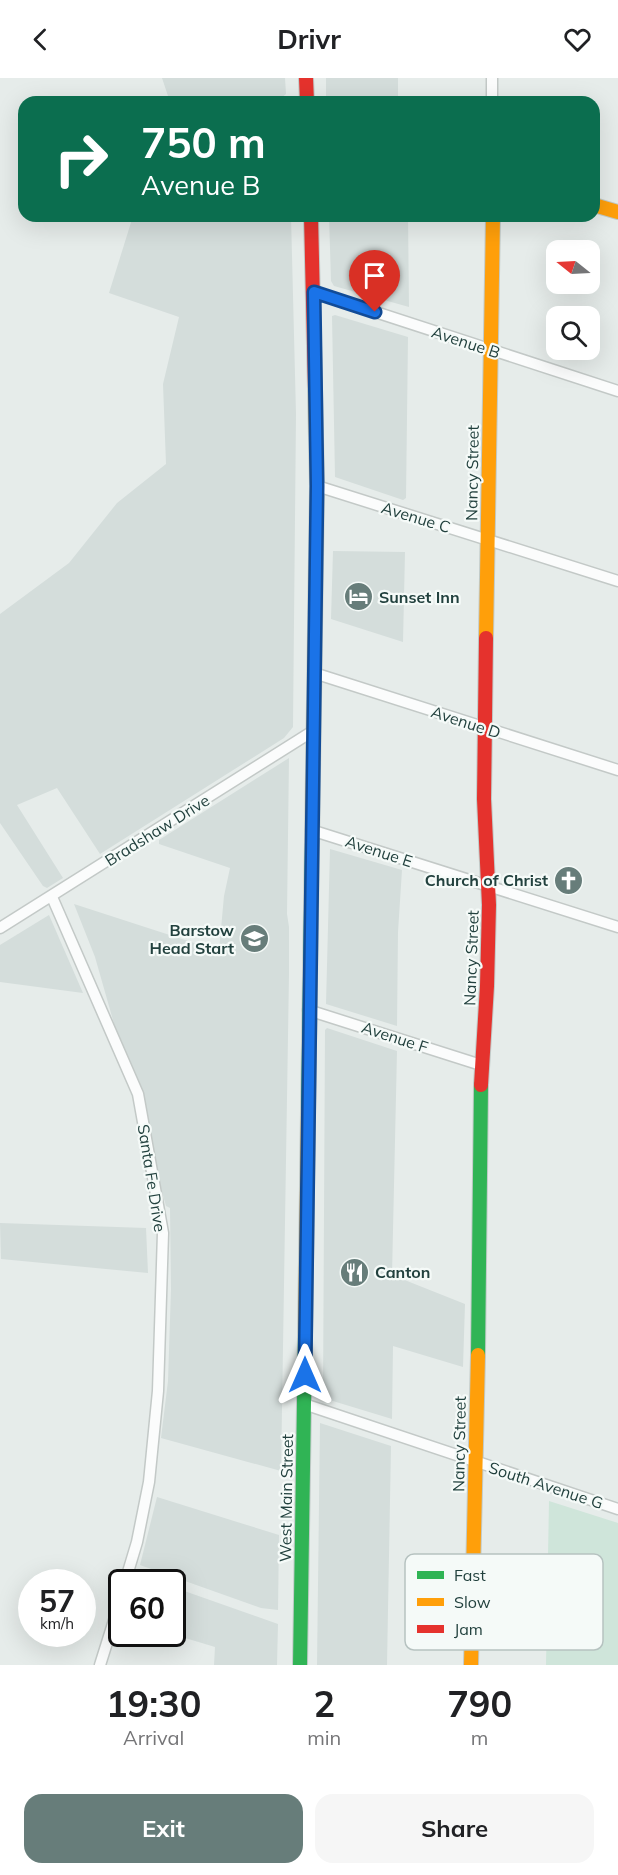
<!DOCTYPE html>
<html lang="en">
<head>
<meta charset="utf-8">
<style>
  body { margin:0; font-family:Mulish,sans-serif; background:#f6f6f6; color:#202124; height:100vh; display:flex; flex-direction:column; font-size:22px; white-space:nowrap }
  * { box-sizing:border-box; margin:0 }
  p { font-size:20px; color:#757577 }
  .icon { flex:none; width:33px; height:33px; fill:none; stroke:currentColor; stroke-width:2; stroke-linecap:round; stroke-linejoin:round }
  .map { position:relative; height:1587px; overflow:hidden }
  .details { display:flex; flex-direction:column; background:#fff; flex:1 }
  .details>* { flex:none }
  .hud { position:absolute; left:18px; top:18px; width:582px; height:126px; border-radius:18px; box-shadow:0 6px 24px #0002; background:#0b6e4f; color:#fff; overflow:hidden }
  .needle { width:39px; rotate:288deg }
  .controls { position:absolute; left:546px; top:162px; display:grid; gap:12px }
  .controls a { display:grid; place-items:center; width:54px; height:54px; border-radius:12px; background:#fff; box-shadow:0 6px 24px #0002; font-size:30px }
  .speed { position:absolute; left:18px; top:1491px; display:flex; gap:12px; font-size:30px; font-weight:700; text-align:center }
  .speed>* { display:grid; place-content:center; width:78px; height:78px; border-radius:50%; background:#fff; box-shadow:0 6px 24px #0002; line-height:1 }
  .speed small { font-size:15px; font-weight:400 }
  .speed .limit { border:3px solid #111; border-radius:9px; background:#fff; color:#111 }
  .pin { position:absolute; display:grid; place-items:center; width:51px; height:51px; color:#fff; margin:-62px -26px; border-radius:50% 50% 50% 0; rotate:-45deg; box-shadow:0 0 6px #0007 }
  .pin .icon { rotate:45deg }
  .me { position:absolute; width:66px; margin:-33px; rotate:0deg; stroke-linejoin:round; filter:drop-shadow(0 0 4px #0008) }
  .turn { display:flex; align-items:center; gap:21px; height:126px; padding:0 24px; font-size:27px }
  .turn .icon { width:78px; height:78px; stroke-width:2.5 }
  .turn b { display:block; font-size:42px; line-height:51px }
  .eta { display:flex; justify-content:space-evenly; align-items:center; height:102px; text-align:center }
  .eta b { font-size:36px; font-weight:700; line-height:42px }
  .button { display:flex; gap:12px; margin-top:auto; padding:12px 24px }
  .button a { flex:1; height:69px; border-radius:18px; background:#677d7a; color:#fff; font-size:24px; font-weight:700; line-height:69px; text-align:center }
  .button a+a { background:#f6f6f6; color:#202124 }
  header { display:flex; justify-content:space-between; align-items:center; height:78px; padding:0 24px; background:#fff; font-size:27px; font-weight:700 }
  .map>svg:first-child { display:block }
</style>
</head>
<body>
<header><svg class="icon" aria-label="back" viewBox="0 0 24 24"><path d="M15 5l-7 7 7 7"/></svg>Drivr<svg class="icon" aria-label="heart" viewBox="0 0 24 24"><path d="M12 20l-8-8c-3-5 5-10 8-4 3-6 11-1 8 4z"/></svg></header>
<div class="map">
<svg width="618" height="1587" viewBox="0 0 618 1587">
  <rect width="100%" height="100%" fill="#e6ecea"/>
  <g fill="#d4dddb">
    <polygon points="162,0 285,0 286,16 279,22 252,24 170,24"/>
    <rect x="326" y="0" width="72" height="24"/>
    <polygon points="133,138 291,138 296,336 293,649 284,660 100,776 57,710 17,727 63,800 47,810 43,808 0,745 0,536 69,485 117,425 166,386 163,306 179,239 109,215"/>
    <polygon points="329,138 408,138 409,229 334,208 331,203"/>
    <polygon points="335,237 408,259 406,420 403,422 335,399 332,238"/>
    <polygon points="333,473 405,474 403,564 331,541"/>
    <polygon points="289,680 287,836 289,849 289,896 281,1393 161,1360 168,1303 171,1211 170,1130 166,1128 95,879 74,826 219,873 224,818 230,790 159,766 159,762"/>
    <polygon points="330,771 402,792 398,854 397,948 326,926"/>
    <polygon points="49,837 83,915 0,904 0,867"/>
    <polygon points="327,950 397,973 392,1197 465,1226 463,1289 393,1268 392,1341 323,1320 325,952"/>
    <polygon points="0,1145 146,1150 148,1195 1,1181"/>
    <polygon points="320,1345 391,1368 387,1587 317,1587"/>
    <polygon points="157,1419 279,1457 278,1532 261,1530 140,1487"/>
    <polygon points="173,1509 278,1546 277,1587 214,1587 215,1569 172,1556"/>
  </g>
  <polygon fill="#cfe5da" points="549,1423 618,1445 618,1587 546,1587"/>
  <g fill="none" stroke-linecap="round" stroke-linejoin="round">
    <defs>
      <g id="street">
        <polyline points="492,0 492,24"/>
        <polyline points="314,214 618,313"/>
        <polyline points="317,408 618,503"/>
        <polyline points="314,595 618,692"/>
        <polyline points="311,752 618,849"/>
        <polyline points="52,819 138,1016 163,1155 158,1313 149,1404 137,1464 125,1504"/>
        <polyline points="0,850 313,653"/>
        <polyline points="308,932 481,987"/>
        <polyline points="304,1326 618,1431"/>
        <polyline points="100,1587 122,1517"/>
      </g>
      <g id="fast">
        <polyline points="308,1033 312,764"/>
        <polyline points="478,1277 481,1007"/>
        <polyline points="300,1587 305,1258"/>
      </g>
      <g id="slow">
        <polyline points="594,127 618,134"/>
        <polyline points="486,560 493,138"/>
        <polyline points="312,764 317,408 315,311"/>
        <polyline points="305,1258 308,1033"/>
        <polyline points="471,1587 478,1277"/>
      </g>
      <g id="jam">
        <polyline points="306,0 307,24"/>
        <polyline points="311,138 315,311"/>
        <polyline points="481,1007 487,908 489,827 484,721 486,560"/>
      </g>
    </defs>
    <use href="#street" stroke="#c3c9c7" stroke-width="13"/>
    <use href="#fast" stroke="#c1cac8" stroke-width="16"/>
    <use href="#slow" stroke="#c1cac8" stroke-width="16"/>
    <use href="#jam" stroke="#c1cac8" stroke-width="16"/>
    <use href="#street" stroke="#fbfcfc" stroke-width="10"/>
    <use href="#fast" stroke="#30b455" stroke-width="14"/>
    <use href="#slow" stroke="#ff9f0a" stroke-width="14"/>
    <use href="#jam" stroke="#e5322d" stroke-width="14"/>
  </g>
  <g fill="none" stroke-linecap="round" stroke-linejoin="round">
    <defs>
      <polyline id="route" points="305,1297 317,408 314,214 375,234"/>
    </defs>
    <use href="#route" stroke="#114b97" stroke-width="15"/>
    <use href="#route" stroke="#1a73e8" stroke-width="10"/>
  </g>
  <defs>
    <symbol id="hotel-disc" viewBox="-11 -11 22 22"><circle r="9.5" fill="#677d7a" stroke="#f5faf8"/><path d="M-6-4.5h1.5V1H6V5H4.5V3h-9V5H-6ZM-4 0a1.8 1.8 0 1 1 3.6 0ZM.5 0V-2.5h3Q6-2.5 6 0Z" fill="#fff"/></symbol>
    <symbol id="church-disc" viewBox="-11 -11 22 22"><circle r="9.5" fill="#677d7a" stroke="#f5faf8"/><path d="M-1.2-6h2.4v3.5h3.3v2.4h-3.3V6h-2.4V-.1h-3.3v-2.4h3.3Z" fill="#fff"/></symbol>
    <symbol id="school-disc" viewBox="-11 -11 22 22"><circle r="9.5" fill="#677d7a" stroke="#f5faf8"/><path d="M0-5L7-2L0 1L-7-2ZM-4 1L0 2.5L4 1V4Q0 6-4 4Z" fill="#fff"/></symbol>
    <symbol id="restaurant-disc" viewBox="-11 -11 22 22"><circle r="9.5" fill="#677d7a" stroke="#f5faf8"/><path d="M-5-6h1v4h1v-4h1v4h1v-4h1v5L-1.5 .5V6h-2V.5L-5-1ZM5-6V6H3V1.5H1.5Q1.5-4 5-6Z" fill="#fff"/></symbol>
  </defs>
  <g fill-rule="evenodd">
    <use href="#hotel-disc" x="342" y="502" width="33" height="33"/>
    <use href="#church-disc" x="552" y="786" width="33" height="33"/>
    <use href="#school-disc" x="238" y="844" width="33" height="33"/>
    <use href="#restaurant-disc" x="338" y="1178" width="33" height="33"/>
  </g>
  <g text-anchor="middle" stroke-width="4.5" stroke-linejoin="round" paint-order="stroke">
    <g font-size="16" fill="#22413e" stroke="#f5faf8">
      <text transform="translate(466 264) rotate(18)" y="6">Avenue B</text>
      <text transform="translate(472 395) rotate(-89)" y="6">Nancy Street</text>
      <text transform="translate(416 439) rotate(17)" y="6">Avenue C</text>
      <text transform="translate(466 644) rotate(18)" y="6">Avenue D</text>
      <text transform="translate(157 752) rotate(-32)" y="6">Bradshaw Drive</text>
      <text transform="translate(379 773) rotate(18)" y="6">Avenue E</text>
      <text transform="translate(471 880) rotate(-88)" y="6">Nancy Street</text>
      <text transform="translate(395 959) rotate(18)" y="6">Avenue F</text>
      <text transform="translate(152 1100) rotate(81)" y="6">Santa Fe Drive</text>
      <text transform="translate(459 1366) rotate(-89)" y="6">Nancy Street</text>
      <text transform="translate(546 1407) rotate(18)" y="6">South Avenue G</text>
      <text transform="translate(286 1420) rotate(-89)" y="6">West Main Street</text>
    </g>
    <g font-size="16" font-weight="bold" fill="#22413e" stroke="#f5faf8" text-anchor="start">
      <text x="379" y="525">Sunset Inn</text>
      <text x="548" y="808" text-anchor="end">Church of Christ</text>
      <text x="234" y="858" text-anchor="end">Barstow<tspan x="234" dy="18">Head Start</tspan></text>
      <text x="375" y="1200">Canton</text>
    </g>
  </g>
  <rect x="405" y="1476" width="198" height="96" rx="9" fill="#f5faf8" stroke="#b6c2c0" stroke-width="1.5"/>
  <rect x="417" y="1493" width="27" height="8" fill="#30b455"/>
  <rect x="417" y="1520" width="27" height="8" fill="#ff9f0a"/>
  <rect x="417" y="1547" width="27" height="8" fill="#e5322d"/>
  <g font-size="16" fill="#22413e">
    <text x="454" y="1503">Fast</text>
    <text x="454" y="1530">Slow</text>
    <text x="454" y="1557">Jam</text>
  </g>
</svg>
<div class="controls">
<a><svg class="needle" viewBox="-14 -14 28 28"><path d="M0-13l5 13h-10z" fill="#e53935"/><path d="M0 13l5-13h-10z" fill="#757577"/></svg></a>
<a><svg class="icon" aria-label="search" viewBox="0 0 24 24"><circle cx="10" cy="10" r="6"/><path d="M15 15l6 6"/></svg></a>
</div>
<div class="speed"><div>57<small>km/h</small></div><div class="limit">60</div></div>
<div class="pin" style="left:375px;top:234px;background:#d93025"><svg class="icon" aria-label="arrive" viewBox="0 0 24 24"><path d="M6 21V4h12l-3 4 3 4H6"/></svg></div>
<svg class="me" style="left:305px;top:1297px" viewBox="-20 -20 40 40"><path d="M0-17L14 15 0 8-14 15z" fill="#1a73e8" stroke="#fff" stroke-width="4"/></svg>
<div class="hud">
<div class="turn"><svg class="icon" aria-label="right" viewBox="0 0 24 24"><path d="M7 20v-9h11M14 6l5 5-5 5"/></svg><div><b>750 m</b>Avenue B</div></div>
</div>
</div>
<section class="details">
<div class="eta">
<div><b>19:30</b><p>Arrival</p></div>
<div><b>2</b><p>min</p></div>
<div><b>790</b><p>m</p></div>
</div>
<div class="button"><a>Exit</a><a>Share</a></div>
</section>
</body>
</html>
